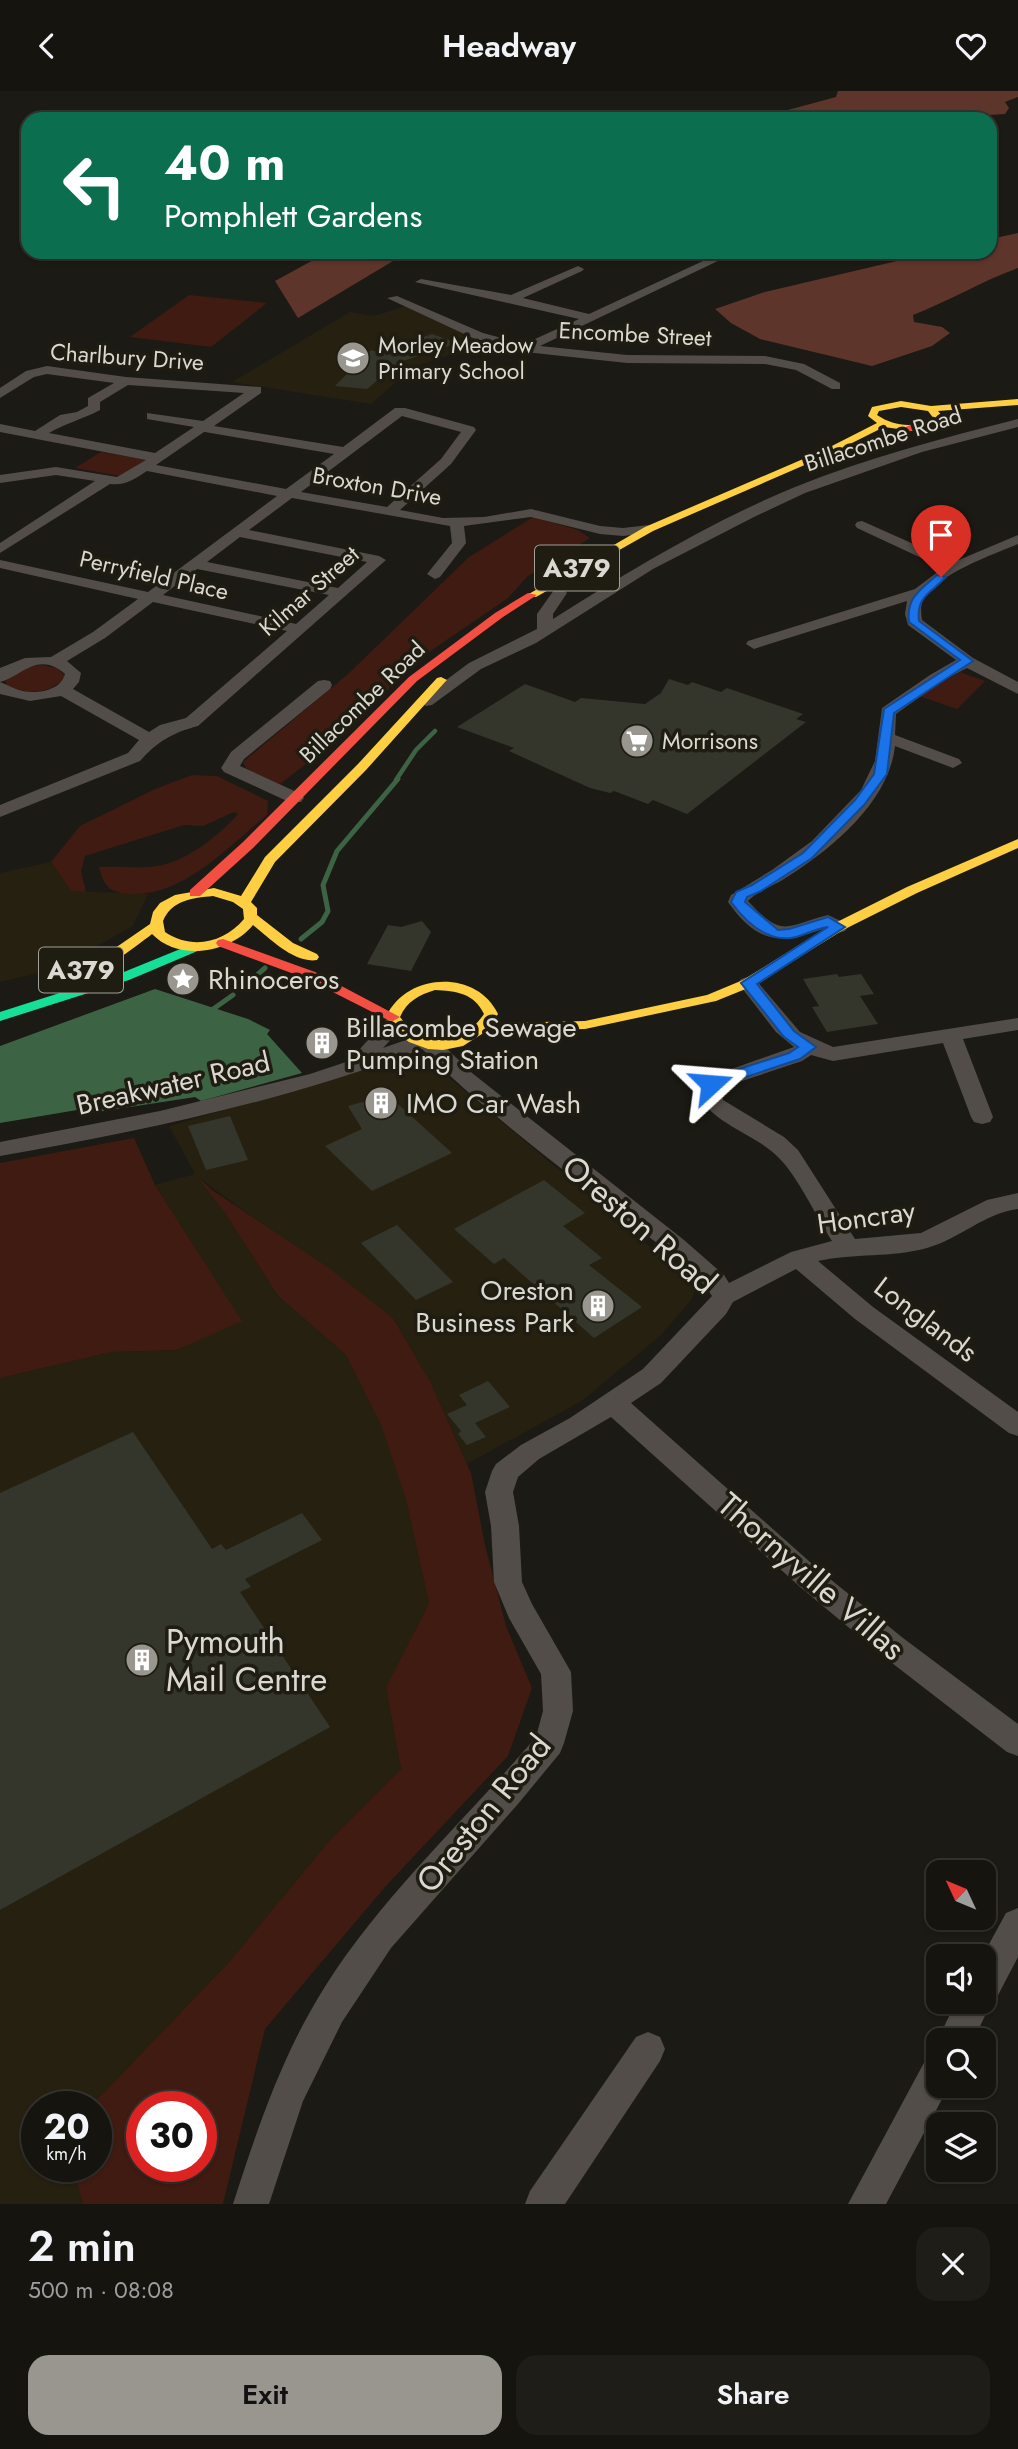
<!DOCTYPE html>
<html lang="en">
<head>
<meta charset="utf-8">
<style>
  body { margin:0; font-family:Jost,sans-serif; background:#1e1d18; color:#f1f3f6; height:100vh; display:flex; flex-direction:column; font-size:26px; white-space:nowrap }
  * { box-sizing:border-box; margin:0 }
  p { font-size:23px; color:#9d9e9e }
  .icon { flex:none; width:38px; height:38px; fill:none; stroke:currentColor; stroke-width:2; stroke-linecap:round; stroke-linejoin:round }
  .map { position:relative; height:2113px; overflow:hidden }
  .drawer { display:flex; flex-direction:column; background:#15140f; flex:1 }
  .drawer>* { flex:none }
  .guide { position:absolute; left:21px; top:21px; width:976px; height:147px; border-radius:21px; box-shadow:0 2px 5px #0004,0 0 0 2px #34332f; background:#0b6e4f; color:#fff; overflow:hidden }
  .needle { width:46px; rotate:314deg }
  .buttons { position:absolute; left:926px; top:1769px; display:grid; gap:14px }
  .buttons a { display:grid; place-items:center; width:70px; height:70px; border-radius:14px; background:#15140f; box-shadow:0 2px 5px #0004,0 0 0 2px #34332f; font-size:35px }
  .speed { position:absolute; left:21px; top:2000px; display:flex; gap:14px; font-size:35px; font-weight:700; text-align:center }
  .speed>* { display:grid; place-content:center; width:91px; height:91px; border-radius:50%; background:#15140f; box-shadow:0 2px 5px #0004,0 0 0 2px #34332f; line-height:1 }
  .speed small { font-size:18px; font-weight:400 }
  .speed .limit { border:10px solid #d22; background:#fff; color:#111 }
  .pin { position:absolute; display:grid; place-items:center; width:60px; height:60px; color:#fff; margin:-72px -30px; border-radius:50% 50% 50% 0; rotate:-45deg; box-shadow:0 0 7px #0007 }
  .pin .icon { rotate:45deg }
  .me { position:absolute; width:77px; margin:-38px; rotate:71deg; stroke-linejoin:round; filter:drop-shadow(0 0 5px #0008) }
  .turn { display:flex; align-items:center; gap:24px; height:147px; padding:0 28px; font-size:32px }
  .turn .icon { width:91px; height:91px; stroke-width:2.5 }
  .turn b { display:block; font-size:49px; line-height:60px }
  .round { display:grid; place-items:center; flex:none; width:74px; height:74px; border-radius:21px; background:#1e1d18 }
  .head { display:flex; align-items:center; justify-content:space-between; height:119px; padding:0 28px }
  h1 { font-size:42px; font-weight:600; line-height:52px }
  .button { display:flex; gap:14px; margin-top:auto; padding:14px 28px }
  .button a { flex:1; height:80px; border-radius:21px; background:#98968f; color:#111; font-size:28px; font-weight:600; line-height:80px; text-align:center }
  .button a+a { background:#1e1d18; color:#f1f3f6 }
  header { display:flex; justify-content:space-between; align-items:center; height:91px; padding:0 28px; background:#15140f; font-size:32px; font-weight:600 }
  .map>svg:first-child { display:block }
</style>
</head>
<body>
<header><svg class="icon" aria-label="back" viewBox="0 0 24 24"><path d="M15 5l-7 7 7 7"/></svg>Headway<svg class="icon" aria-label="heart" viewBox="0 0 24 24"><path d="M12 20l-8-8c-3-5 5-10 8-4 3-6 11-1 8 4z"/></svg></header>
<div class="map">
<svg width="1018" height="2113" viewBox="0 0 1018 2113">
  <rect width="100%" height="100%" fill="#1c1a14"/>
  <g fill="#262011">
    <polygon points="406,215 486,251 412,277 371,313 232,291 350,221 374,225"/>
    <polygon points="51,771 71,800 148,803 133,835 55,878 0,891 0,782"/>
    <polygon points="391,971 440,979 696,1194 692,1208 661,1244 583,1309 467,1373 430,1290 393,1227 199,1087 225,1122 278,1205 346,1264 381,1334 406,1409 429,1512 386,1596 401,1678 329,1750 230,1870 90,2016 37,2016 37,2076 72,2076 83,2113 0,2113 0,1287 112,1261 177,1259 241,1229 155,1094 195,1083 169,1035"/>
  </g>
  <g fill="#3f1b12" fill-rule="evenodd">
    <polygon points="189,204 267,212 211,256 130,246"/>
    <polygon points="101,361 147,369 120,385 75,377"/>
    <polygon points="533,426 578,439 590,447 528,485 508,507 419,568 336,650 280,693 265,688 246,677 243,671 348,583 469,466"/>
    <path d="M42,574L57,577L64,584V588C46,605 28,602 6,595V586L33,575Z"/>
    <polygon points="960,581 985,590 957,618 919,605"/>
    <path d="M192,684L217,685L268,710L267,724C229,755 184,805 132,803C111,802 104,797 99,776C116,775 133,777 149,776C183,774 216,747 238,723L234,721L203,735L184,734L85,765L81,780L86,801L71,800L51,771L80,735L155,698Z"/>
    <polygon points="134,1047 155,1094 242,1230 177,1259 112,1261 0,1287 0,1072"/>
    <path d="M195,1083L212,1099L329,1177L393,1227L430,1290L471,1382L485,1454L506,1535L532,1597L508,1665L385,1796L265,1938L223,2113H83L72,2076H96V2016H90L230,1870L329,1750L401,1678L386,1596L429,1512L406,1409L381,1334L346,1264L278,1205L225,1122ZM142,2016H201V2076H142Z"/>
  </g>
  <g fill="#5e352b">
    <polygon points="838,0 1018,0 1018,6 1005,11 1009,17 1005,23 924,28 755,28 836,6"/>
    <path d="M1018,142V177C982,190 949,210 913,224L914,231L942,236L950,242L932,255L872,275L760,248L731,232L715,218L765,201L935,161H990L991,148Z"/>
    <polygon points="328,161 408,161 298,227 275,190"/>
  </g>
  <polygon fill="#3d6345" points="155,898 248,928 270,939 267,943 302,982 201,1010 195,1006 91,1022 89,1017 0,1032 0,955"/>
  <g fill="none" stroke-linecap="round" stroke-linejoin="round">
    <polyline stroke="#3d6345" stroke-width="4.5" points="396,689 416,659 435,640"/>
    <g stroke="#3d6345" stroke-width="5">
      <polyline points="301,848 322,831 328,820 323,794 337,760 398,688"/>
      <polyline points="249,891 265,877"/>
      <polyline points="209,921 233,904"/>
    </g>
  </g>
  <g fill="#34362b">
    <polygon points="432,243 458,252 400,271 367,298 335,295 371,259 378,261"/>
    <polygon points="669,588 688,594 692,591 721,601 727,597 803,623 796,628 806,631 687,723 653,709 648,713 614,700 610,702 590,697 509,660 514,657 457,636 525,593 575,611 581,607 645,613 661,602"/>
    <polygon points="422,830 431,841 411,880 367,873 388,834 401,836"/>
    <polygon points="837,883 839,886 861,883 874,903 860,905 878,933 827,941 812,916 819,915 803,888"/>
    <polygon points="388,1004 452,1062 372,1100 325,1055 362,1038 348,1015"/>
    <polygon points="230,1025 248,1069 206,1079 188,1035"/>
    <polygon points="544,1089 585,1122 563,1135 602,1167 589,1174 642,1216 594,1247 504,1167 494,1173 454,1138"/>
    <polygon points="397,1134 453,1191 416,1209 361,1152"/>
    <polygon points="488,1290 510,1316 475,1332 486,1346 467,1354 458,1343 461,1340 447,1323 467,1314 459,1304"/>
    <polygon points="133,1341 212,1458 221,1453 226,1459 302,1422 322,1449 245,1488 251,1496 240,1501 330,1636 0,1819 0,1402"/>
  </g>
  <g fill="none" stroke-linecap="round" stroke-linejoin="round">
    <g fill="#524d48" fill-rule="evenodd">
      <polygon points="718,163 722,164 722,168 540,255 627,264 765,265 804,273 840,292 840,298 832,298 796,279 765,273 627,272 525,261 475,248 387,207 397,205 483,242 524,253 579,228 415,191 421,188 511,204 578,175 584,178 582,180 523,207 589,223"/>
      <path d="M47,275L126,286L261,296V302L214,335L343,356L395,317H405L474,336L476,339L451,373L400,419L443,427L484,426L531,418L600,435L623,437L649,434L656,438L649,442L623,445L600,443L531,426L464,435L466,452L440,486L435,488L427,483L452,452L450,435L292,407L249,439L379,465L386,469L198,635C172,642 158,650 140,670L0,726V714L128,662L139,649L61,605L30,610L0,603V591C6,593 10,596 16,598C31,604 60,602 65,583C38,559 21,586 0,591V577L25,567L51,566L93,541L138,508L0,477V469L148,501L277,405L147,380C135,388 125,395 110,393L0,462V452L95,390L56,384L0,392V384L56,376L117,386L146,369L0,341V333L35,340L60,324L77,321L88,315V307L114,292L47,283L34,286L0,307V297L26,280ZM128,294L244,302L203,330L147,322V328L194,336L155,362L49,342C66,332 83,328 100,319V311ZM402,325L461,341L441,368L387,416L301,401ZM204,341H205L334,363L286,398L156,374ZM240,446L367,471L338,497L207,471ZM197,478L329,504L296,533L163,504ZM153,511L287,540L186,627L160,634L149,641L73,598L79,591L81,582L67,570L105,547Z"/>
      <path d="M1018,328V336L922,361L805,402L754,426L653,478L536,552L481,578L432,614L426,615L418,610L469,572L537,538V523L554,499H564L567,502L553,523V528C631,479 710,431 795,396C867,367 943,347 1018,328Z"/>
      <path d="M862,430L954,471L1018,444V453C992,464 937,483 924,508C920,514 921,522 922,529L973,567L1018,591V603L967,577L942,590L896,623L895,644L959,668L962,672L953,677L895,655C889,712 829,760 784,788C773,795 756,801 748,810C783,848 785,835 828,824L845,832L848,836L845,840L838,842L826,837C780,854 758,853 728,811L731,804L772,779L812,750L861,699L875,670L882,617L930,584L956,569L908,534L905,523L907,510L760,556L754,558L746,553L748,550L915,498L943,477L857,437L855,434L857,431Z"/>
      <polygon points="324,589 330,590 332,594 330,598 244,668 240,675 301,703 304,707 301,711 289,711 224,681 221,677 231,661 318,590"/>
      <path d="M748,886L755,888L800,941L833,956L1018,927V939L963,948L993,1026L990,1031L982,1033L974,1031L971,1026L943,952L833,970L811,964L802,970L721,997L723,1009L784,1046L798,1059L855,1148L921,1142L987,1109L1018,1102V1118C985,1122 959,1148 927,1157C891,1167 854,1162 818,1170L873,1216L1018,1321V1345L1009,1342L855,1228L796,1178L733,1211L726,1223L661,1292L631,1312L819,1479L903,1547L1018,1633V1665L1007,1661L883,1565L799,1495L611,1326L539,1368L518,1386L513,1401L519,1435L522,1491L532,1513L571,1581L573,1620L564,1652L560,1662L518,1713L391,1857L342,1931L303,2010L269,2113H233C256,2042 279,1972 318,1907C376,1810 463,1732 536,1646L543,1620L541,1583L509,1527L494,1491L491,1435L485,1401L492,1380L496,1373L521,1354L570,1327L643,1278L712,1205C695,1177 653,1150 628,1130C558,1074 485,1021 422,958C285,1010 144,1040 0,1065V1051L160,1020L310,983L349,970L387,928H401L405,933L383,957L420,944L437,948L472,982L684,1149L724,1184L729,1192L791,1161L832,1150C817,1127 798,1086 779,1067C755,1042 713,1034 698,1003L703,988L794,956L776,941L738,892L741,888Z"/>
      <polygon points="1018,1817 1018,1866 996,1908 992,1910 973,1950 938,1950 938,1953 937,1950 956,1911 984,1911 982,1866 1006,1822"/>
      <polygon points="648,1941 660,1946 665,1958 660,1970 565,2113 525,2113 530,2100 636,1946"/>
      <polygon points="938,1962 938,1995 949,1995 886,2113 848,2113 926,1968"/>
    </g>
    <polygon fill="#16e098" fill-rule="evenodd" points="195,852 202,856 200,859 129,889 0,930 0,921 119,883"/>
    <g fill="#ffcf43" fill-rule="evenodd">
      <path d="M1018,308V314L938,320L943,326L941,332L913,340L884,336L830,363L653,440L536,506L527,504L645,436L824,359L877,332L868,325L872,316L901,310L931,315ZM901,316L928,320L934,328C914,337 895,336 877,324L879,320Z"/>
      <path d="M441,586L447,589L445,591L366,679L275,771L251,811L257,817V824L293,852L317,863L319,866L317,869C295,873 269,847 253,834C230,862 179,871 152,843C134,857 91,891 68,886L66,883L68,880L105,864L150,833L153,821L160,812L175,804L214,797L241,805L265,766L358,673L437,587ZM213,805L233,811L243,818L244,828C224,852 192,859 165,841L163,830C172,809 192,807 213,805Z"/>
      <path d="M1018,748V757L917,802L843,839L753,895L716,910L585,938L485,941L463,955L443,959L428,958L409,951L397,942L386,926C406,881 477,878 498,923L492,932L585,930L707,904L743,889L833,833L907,796ZM435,899C456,900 474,902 484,923C462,956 423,958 400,926C407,910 419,904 435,899Z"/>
    </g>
    <g fill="#f24e42" fill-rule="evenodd">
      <polygon points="910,334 915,337 913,339 865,360 857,358"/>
      <polygon points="528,502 537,504 503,526 417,590 253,757 200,805 190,805 190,799 243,751 409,586 495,522"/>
      <polygon points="223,848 315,881 400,926 393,930 388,929 305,887 218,855 216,852 218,849"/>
    </g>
  </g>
  <path fill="#1a73e8" stroke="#114b97" stroke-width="2" d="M937,484L946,486C931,502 916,505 919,530L973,570L894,622L887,683L864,714L812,767L761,800L747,806L745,811L778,839L789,838L828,826L845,836L757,893L794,940L816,956L800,968L716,996H705L703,993L705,989L789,962L798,956L784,946L741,892L828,836C816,837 804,845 791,847C766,850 745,830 731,811L736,801L752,794L803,762L855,709L874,683L884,618L960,569L909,531C906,507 920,499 937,484Z"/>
  <defs>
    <symbol id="school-disc" viewBox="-11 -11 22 22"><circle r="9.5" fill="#98968f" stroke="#1f1c11"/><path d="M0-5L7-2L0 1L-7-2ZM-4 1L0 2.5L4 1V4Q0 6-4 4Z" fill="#fff"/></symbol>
    <symbol id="supermarket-disc" viewBox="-11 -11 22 22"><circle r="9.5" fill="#98968f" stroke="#1f1c11"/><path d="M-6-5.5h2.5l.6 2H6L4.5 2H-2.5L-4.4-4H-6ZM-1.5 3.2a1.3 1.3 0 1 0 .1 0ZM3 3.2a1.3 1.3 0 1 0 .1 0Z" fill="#fff"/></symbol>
    <symbol id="sight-disc" viewBox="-11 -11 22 22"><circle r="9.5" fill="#98968f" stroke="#1f1c11"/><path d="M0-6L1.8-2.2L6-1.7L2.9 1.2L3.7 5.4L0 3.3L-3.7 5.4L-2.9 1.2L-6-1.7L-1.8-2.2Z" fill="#fff"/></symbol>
    <symbol id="building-disc" viewBox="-11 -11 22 22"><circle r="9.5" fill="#98968f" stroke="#1f1c11"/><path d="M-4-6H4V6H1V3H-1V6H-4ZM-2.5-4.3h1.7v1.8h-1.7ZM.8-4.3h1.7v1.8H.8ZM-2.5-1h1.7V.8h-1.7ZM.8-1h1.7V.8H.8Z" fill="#fff"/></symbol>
  </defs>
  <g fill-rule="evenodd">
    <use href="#school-disc" x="334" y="248" width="38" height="38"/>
    <use href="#supermarket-disc" x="618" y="631" width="38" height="38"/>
    <use href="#sight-disc" x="164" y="869" width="38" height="38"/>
    <use href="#building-disc" x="303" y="933" width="38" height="38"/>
    <use href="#building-disc" x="362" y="993" width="38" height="38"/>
    <use href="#building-disc" x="579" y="1196" width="38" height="38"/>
    <use href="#building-disc" x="123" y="1550" width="38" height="38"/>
  </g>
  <g text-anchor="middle" stroke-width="7" stroke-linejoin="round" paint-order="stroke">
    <g font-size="23" fill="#dad8d1" stroke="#1f1c11">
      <text transform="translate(635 243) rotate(3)" y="8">Encombe Street</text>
      <text transform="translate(127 266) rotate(4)" y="8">Charlbury Drive</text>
      <text transform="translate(883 348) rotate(-18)" y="8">Billacombe Road</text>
      <text transform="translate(377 395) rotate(10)" y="8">Broxton Drive</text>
      <text transform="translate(154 484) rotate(13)" y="8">Perryfield Place</text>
      <text transform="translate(309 500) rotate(-41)" y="8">Kilmar Street</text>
      <text transform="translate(362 611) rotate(-44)" y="8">Billacombe Road</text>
    </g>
    <g font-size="23" fill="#dad8d1" stroke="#1f1c11" text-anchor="start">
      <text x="378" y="262">Morley Meadow<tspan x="378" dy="26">Primary School</tspan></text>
      <text x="662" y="658">Morrisons</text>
    </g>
    <g fill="#1f1c11" stroke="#a2a097" stroke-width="2">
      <rect x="535" y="454.5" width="84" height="45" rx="5"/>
      <rect x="39" y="856.5" width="84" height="45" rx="5"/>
    </g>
    <g font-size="26" font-weight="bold" fill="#dad8d1">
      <text x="577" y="486">A379</text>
      <text x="81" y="888">A379</text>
    </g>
    <g font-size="28" fill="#dad8d1" stroke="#1f1c11" text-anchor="start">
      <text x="208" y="898">Rhinoceros</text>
      <text x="346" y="946">Billacombe Sewage<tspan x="346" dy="32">Pumping Station</tspan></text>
      <text x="406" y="1022">IMO Car Wash</text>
      <text x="574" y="1209" text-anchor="end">Oreston<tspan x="574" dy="32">Business Park</tspan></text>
    </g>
    <g font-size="28" fill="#dad8d1" stroke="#1f1c11">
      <text transform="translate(173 992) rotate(-13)" y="10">Breakwater Road</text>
      <text transform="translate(866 1126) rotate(-8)" y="10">Honcray</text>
      <text transform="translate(926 1228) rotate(37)" y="10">Longlands</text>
    </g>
    <g font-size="33" fill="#dad8d1" stroke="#1f1c11">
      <text transform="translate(640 1133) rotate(41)" y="12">Oreston Road</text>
      <text transform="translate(812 1485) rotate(41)" y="12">Thornyville Villas</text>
      <text transform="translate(483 1722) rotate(-51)" y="12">Oreston Road</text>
    </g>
    <g font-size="33" fill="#dad8d1" stroke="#1f1c11" text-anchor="start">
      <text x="166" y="1562">Pymouth<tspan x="166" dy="38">Mail Centre</tspan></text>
    </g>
  </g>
</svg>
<div class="buttons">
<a><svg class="needle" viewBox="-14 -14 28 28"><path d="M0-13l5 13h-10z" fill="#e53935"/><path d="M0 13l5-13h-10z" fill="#9d9e9e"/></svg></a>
<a><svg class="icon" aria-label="sound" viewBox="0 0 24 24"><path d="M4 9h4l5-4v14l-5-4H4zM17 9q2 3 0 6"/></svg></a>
<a><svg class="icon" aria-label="search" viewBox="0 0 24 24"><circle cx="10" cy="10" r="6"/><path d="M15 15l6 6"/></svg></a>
<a><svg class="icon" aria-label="layers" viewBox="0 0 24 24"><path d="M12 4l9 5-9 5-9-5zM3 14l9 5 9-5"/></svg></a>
</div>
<div class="speed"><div>20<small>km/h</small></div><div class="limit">30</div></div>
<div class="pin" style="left:941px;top:486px;background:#d93025"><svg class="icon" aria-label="arrive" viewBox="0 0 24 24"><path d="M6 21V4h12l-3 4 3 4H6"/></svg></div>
<svg class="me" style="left:711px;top:993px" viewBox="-20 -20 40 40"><path d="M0-17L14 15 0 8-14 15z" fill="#1a73e8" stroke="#fff" stroke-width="4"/></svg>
<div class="guide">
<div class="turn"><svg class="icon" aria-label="left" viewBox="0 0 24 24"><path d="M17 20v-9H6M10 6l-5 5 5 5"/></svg><div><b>40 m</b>Pomphlett Gardens</div></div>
</div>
</div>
<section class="drawer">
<div class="head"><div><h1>2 min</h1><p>500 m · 08:08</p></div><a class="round"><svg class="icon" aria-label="close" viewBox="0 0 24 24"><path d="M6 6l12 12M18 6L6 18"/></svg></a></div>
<div class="button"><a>Exit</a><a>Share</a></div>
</section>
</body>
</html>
